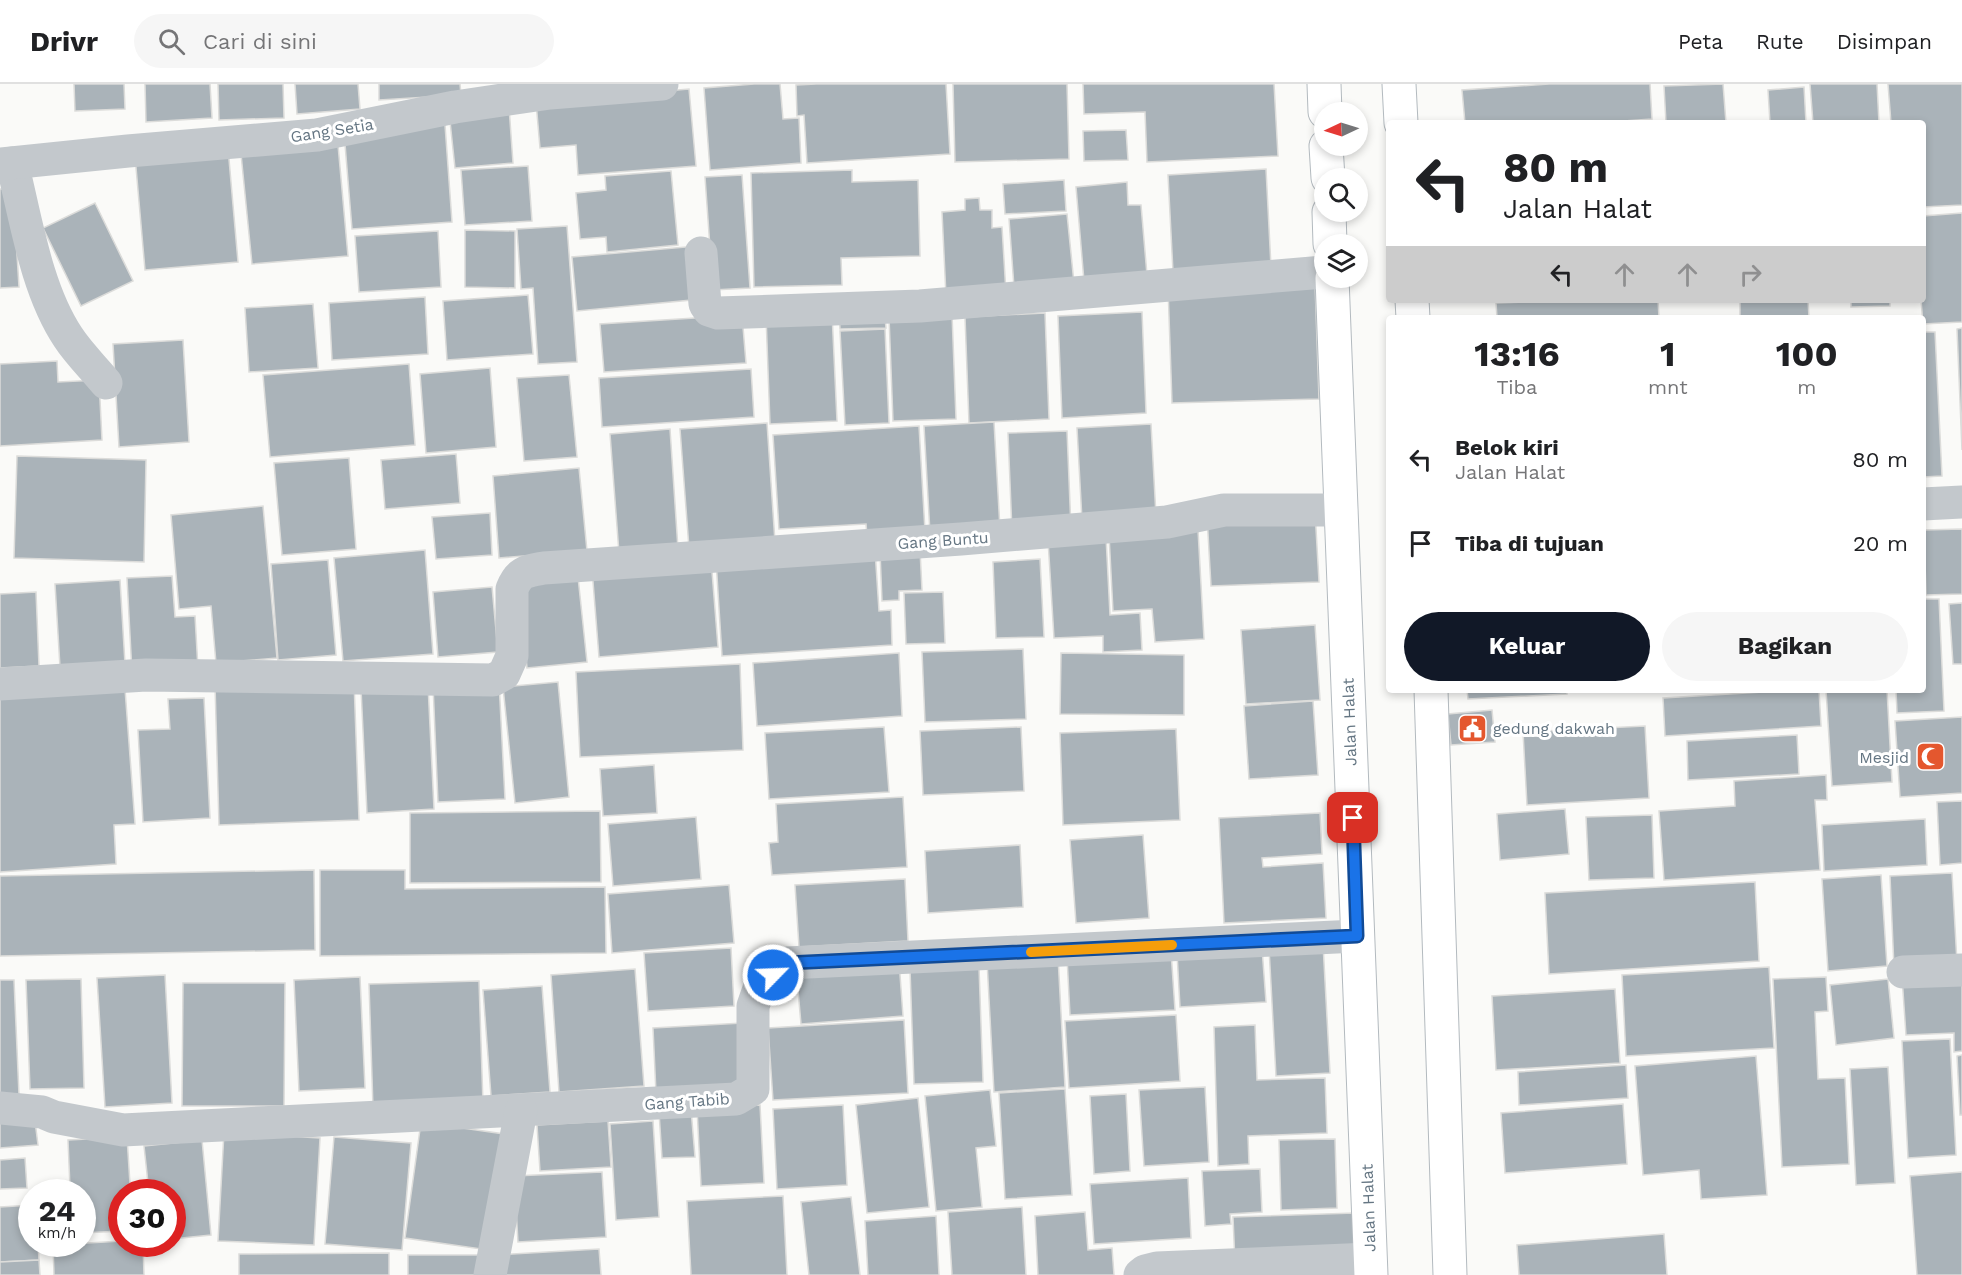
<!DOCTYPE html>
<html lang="id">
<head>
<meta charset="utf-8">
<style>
  body { margin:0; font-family:"Work Sans",sans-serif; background:#f6f6f6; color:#202124; height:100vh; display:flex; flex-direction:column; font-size:22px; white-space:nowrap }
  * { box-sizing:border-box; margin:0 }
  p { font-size:20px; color:#757577 }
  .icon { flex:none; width:33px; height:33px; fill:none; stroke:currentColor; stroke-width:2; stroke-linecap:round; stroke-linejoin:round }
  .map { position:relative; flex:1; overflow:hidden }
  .side { position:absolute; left:1386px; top:231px; width:540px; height:378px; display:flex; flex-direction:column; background:#fff; border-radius:6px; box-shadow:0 3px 9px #0003 }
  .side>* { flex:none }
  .banner { position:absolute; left:1386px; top:36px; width:540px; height:183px; border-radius:6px; box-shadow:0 3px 9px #0003; background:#fff; color:#202124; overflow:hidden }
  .needle { width:39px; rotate:266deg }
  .tools { position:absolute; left:1314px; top:18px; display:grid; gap:12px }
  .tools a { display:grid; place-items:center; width:54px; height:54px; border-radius:50%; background:#fff; box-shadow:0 3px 9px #0003; font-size:30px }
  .speed { position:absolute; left:18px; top:1095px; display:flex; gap:12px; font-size:30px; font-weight:700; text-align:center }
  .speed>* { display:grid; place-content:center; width:78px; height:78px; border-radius:50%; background:#fff; box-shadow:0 3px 9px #0003; line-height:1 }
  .speed small { font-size:15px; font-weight:400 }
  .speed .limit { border:9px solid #d22; background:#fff; color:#111 }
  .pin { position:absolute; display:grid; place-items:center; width:51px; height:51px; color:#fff; margin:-26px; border-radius:12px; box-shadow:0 3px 9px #0006 }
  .me { position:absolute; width:66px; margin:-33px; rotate:66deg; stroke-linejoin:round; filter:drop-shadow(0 0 4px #0008) }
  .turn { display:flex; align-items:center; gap:21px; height:126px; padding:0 18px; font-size:27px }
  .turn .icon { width:78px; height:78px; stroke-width:2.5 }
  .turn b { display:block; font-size:42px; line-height:51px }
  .lanes { display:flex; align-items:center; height:57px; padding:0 18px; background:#0003; justify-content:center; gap:30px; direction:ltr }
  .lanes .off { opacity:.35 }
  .eta { display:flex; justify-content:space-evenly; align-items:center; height:102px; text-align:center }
  .eta b { font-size:36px; font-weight:700; line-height:42px }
  .button { display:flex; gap:12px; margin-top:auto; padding:12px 18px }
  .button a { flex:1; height:69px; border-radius:36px; background:#111827; color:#fff; font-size:24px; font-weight:700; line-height:69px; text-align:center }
  .button a+a { background:#f6f6f6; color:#202124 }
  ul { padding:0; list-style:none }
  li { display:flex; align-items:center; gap:18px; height:84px; padding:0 18px }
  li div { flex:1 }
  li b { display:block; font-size:22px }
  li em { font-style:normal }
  header { display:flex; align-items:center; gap:36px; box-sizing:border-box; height:84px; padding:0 30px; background:#fff; border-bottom:2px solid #e0e0e0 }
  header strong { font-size:28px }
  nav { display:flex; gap:33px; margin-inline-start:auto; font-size:21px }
  .search { width:420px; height:54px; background:#f6f6f6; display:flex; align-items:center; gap:15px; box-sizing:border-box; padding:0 21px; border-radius:33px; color:#757577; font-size:22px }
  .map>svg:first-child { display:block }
</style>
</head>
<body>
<header>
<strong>Drivr</strong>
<div class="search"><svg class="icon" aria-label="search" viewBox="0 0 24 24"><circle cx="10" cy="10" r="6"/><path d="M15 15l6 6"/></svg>Cari di sini</div>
<nav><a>Peta</a><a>Rute</a><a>Disimpan</a></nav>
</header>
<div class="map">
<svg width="1962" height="1191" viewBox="0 0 1962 1191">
  <rect width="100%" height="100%" fill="#fafaf8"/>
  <g fill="#aab3b9" stroke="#dcdcda" stroke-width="1.5">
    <polygon points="74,0 124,0 125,25 75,27"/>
    <polygon points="145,0 210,0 212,34 146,38"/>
    <polygon points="218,0 283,0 284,34 219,36"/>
    <polygon points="295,0 358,0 360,25 297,30"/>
    <polygon points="379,0 460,0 461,11 379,16"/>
    <polygon points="754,0 780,0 783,35 799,34 801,79 710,86 704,4"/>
    <polygon points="816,0 946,0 950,70 807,79 804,31 797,32 796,1"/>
    <polygon points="953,0 1067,0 1069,75 955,78"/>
    <polygon points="1083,0 1274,0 1278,72 1147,78 1145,28 1084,30"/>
    <polygon points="1549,0 1650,0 1652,35 1595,39 1465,39 1462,6"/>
    <polygon points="1723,0 1726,39 1666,39 1664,2"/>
    <polygon points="1810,0 1877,0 1879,39 1813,39"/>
    <polygon points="1888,0 1962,0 1962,121 1923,123 1923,39 1891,39"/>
    <polygon points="1804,3 1806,39 1770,39 1768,6"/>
    <polygon points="689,5 696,82 578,91 576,61 540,64 536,18"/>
    <polygon points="509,23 513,79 455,84 449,28"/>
    <polygon points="445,41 452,138 352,145 344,48"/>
    <polygon points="1126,46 1128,76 1084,77 1083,47"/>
    <polygon points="338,61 348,172 252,180 241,70"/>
    <polygon points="228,64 238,178 145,186 135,72"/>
    <polygon points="528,82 532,137 465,141 461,86"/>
    <polygon points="1266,85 1271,183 1173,188 1168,91"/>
    <polygon points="852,86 852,98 918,96 920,172 841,174 842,201 754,203 751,89"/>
    <polygon points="671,87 678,161 607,168 606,153 580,155 576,109 606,106 605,92"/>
    <polygon points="742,91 750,204 713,206 705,93"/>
    <polygon points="1064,96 1066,127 1005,130 1003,100"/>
    <polygon points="1127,98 1128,121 1141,121 1147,191 1084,197 1076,103"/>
    <polygon points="0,105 13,105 19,203 0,204"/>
    <polygon points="979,114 980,126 992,126 992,144 1002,143 1006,209 946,212 942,128 965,126 965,115"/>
    <polygon points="95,119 133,197 81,222 43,144"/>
    <polygon points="1962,129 1962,238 1923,240 1921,216 1923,216 1923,132"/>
    <polygon points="1067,130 1074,199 1014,203 1009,135"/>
    <polygon points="567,142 577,278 538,280 533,204 521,205 517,145"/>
    <polygon points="465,146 515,147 515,204 465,203"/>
    <polygon points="438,147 441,203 359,208 355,152"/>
    <polygon points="697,162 702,215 577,227 572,173"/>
    <polygon points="1315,199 1319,315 1172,319 1168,203"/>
    <polygon points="528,211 533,270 447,276 443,217"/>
    <polygon points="425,213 428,270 332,276 329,219"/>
    <polygon points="1579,216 1658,216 1659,234 1497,234 1496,219"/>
    <polygon points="1740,216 1808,216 1809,234 1740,234"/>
    <polygon points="1851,216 1890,216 1890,222 1851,223"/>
    <polygon points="313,220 318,284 249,288 245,224"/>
    <polygon points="884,224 886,244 840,245 839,226"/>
    <polygon points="1142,228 1146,329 1062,334 1058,232"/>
    <polygon points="832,229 837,337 770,340 766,232"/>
    <polygon points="1045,229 1049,335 969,339 965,233"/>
    <polygon points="952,230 956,335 893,337 889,233"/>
    <polygon points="742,231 746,279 604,288 600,240"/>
    <polygon points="1962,244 1962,366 1957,245"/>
    <polygon points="885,245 889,339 845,341 840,247"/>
    <polygon points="1923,248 1935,248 1942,392 1923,393"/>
    <polygon points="183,256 189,358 119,363 113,260"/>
    <polygon points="57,277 58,298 99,296 102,356 0,362 0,280"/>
    <polygon points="409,280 415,361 270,373 263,291"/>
    <polygon points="490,284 496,363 426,369 420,290"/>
    <polygon points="751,285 754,333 602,343 599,294"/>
    <polygon points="569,291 577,373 524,377 517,294"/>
    <polygon points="994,338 1000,445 930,449 924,342"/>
    <polygon points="767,339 775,458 689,464 680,345"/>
    <polygon points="1151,340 1156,432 1082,436 1077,344"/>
    <polygon points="919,342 925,447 867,451 866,440 779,445 773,351"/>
    <polygon points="670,345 678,465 619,469 610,350"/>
    <polygon points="1067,347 1071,445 1012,448 1008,349"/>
    <polygon points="456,370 460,419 385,425 381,376"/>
    <polygon points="17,372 146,376 144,478 14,474"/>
    <polygon points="349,374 356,465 282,471 274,379"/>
    <polygon points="579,384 587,467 499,474 493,392"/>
    <polygon points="263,422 277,574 216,579 211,522 179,525 171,431"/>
    <polygon points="1315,427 1319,498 1211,502 1207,432"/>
    <polygon points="490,429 492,471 436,475 432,433"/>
    <polygon points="1962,445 1962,510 1926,511 1924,446"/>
    <polygon points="1198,446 1204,555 1155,558 1152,525 1113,527 1109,451"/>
    <polygon points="1106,453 1110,531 1140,529 1142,566 1103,568 1103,552 1054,554 1048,456"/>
    <polygon points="425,466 433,570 343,577 334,474"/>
    <polygon points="875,466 879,527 891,526 892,561 722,572 716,476"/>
    <polygon points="920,466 922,506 899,507 899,516 882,517 880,468"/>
    <polygon points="711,475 718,563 599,573 592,485"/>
    <polygon points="1040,475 1044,553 996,554 993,478"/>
    <polygon points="328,476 336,571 278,576 271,480"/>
    <polygon points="172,492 175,533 195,532 198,585 132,589 127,494"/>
    <polygon points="578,493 587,578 527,584 519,499"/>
    <polygon points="120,496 125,580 60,583 55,500"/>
    <polygon points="492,503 498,568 438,573 433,508"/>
    <polygon points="36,508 39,582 0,584 0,510"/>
    <polygon points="943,508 945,559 906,560 904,509"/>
    <polygon points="1923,515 1939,515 1944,627 1897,629 1896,606 1923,606"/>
    <polygon points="1962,519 1962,580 1953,580 1949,520"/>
    <polygon points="1315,541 1320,616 1246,620 1241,546"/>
    <polygon points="1023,565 1026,635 925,638 922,568"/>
    <polygon points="899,569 902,632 757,642 753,579"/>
    <polygon points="1061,569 1184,571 1184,631 1060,630"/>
    <polygon points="740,580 743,666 580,673 576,588"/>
    <polygon points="354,597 359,736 219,741 215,601"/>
    <polygon points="499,598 505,715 438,718 433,601"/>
    <polygon points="558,598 569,713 515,719 503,603"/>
    <polygon points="428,601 434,725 367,729 361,605"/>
    <polygon points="125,605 135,740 114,741 116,780 0,788 0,614"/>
    <polygon points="1467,606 1567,606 1567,610 1468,615"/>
    <polygon points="1795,606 1819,606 1821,642 1665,652 1663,614"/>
    <polygon points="1826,606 1887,606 1892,698 1832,702"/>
    <polygon points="204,614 210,734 143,738 138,646 170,645 168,615"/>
    <polygon points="1313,617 1318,691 1249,695 1244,622"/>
    <polygon points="1492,626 1495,658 1451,661 1448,630"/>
    <polygon points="1962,633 1962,709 1900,713 1895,637"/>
    <polygon points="1645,642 1649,714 1527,721 1523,648"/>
    <polygon points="884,643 889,708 769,715 765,649"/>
    <polygon points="1021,643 1024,707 923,711 920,647"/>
    <polygon points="1176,645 1180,736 1063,741 1060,649"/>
    <polygon points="1797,651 1799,690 1688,696 1687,657"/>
    <polygon points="654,681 657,729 603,732 600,685"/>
    <polygon points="1826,691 1827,716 1815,716 1820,786 1664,796 1659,727 1735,722 1734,697"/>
    <polygon points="903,713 907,783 772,791 769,759 778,758 776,720"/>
    <polygon points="1962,717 1962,779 1940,781 1937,718"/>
    <polygon points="1565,725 1569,770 1500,776 1497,730"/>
    <polygon points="600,727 601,798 410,799 410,729"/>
    <polygon points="1320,729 1322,770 1262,774 1263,783 1323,779 1326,834 1224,839 1219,734"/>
    <polygon points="1652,731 1654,794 1589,796 1586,733"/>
    <polygon points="696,733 701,795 613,802 608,740"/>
    <polygon points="1925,735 1927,781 1824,787 1822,741"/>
    <polygon points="1143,751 1149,834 1076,839 1070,756"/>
    <polygon points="1020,761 1023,823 928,829 925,767"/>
    <polygon points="314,786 315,866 0,872 0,792"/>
    <polygon points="320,786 405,786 405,805 605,803 606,869 320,872"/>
    <polygon points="1952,789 1957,879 1894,884 1890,792"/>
    <polygon points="1881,791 1887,882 1828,887 1822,795"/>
    <polygon points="905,795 908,857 799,863 795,801"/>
    <polygon points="1755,798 1759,877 1549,890 1545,809"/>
    <polygon points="729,801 734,859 612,869 608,810"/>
    <polygon points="1323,860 1330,989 1276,992 1269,864"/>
    <polygon points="731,864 734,922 648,927 644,869"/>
    <polygon points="1262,864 1266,918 1180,923 1177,869"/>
    <polygon points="1171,867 1175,926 1070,931 1067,873"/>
    <polygon points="1058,873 1065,1003 994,1008 987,877"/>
    <polygon points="899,877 903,932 801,940 796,884"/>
    <polygon points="979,883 983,998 914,1000 910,885"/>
    <polygon points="1769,883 1774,964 1626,972 1622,891"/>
    <polygon points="635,885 644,1002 559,1008 551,891"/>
    <polygon points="1962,890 1962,967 1954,968 1954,949 1906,951 1902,893"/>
    <polygon points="165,891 172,1019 105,1023 97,894"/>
    <polygon points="360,893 365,1004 299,1007 294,896"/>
    <polygon points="1826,893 1828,927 1815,928 1818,995 1845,994 1849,1080 1782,1083 1773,895"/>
    <polygon points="81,895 84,1004 30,1005 26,896"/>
    <polygon points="1888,895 1894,954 1836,961 1830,901"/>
    <polygon points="0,896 14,896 19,1011 0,1011"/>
    <polygon points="479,897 483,1020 373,1024 369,900"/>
    <polygon points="183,899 285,899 284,1022 182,1022"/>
    <polygon points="542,902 550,1008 491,1012 483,906"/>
    <polygon points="1615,905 1620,979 1496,986 1492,912"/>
    <polygon points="1176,931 1180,997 1069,1004 1065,937"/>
    <polygon points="904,936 908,1009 773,1016 768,944"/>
    <polygon points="743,939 747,1004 656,1009 653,944"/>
    <polygon points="1255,941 1257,996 1325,994 1327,1049 1248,1052 1249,1080 1218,1082 1214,943"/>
    <polygon points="1950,955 1956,1071 1908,1074 1902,957"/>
    <polygon points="1962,971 1962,1031 1960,1031 1957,972"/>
    <polygon points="1756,972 1767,1111 1701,1115 1699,1086 1643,1091 1635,982"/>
    <polygon points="1626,981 1628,1014 1519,1021 1518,988"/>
    <polygon points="1888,983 1895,1099 1856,1101 1850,985"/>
    <polygon points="1205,1003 1209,1078 1144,1082 1139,1006"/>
    <polygon points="1065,1005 1072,1111 1005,1115 999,1009"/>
    <polygon points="990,1006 996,1062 976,1064 982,1123 936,1127 925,1012"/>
    <polygon points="1126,1010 1130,1087 1094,1090 1090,1012"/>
    <polygon points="918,1014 929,1123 867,1129 856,1021"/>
    <polygon points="1623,1020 1627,1080 1505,1089 1501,1029"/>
    <polygon points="760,1021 764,1099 701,1102 697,1024"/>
    <polygon points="843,1021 847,1101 777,1105 773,1025"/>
    <polygon points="691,1025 695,1073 662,1074 659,1028"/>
    <polygon points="34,1029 38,1061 0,1064 0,1031"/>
    <polygon points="608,1037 611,1083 540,1087 537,1041"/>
    <polygon points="653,1037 659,1133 616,1136 610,1040"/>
    <polygon points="421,1038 504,1050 488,1166 405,1154"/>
    <polygon points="224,1048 320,1054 314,1161 218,1157"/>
    <polygon points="127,1053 130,1100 139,1099 140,1108 122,1108 122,1147 82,1149 82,1108 53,1108 53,1106 70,1104 68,1056"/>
    <polygon points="334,1053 411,1059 402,1166 325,1160"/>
    <polygon points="1335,1055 1337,1124 1281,1126 1279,1056"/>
    <polygon points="202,1056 211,1151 172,1155 172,1108 149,1108 144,1062"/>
    <polygon points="25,1074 27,1104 0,1105 0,1076"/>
    <polygon points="1260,1085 1262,1128 1230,1130 1231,1140 1205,1142 1202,1087"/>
    <polygon points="602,1088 606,1153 518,1158 514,1092"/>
    <polygon points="1962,1088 1962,1191 1917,1191 1910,1092"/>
    <polygon points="1188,1094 1191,1154 1094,1160 1090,1100"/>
    <polygon points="783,1112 787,1191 691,1191 687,1117"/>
    <polygon points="851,1113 860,1191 809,1191 801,1118"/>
    <polygon points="32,1121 32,1160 38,1160 39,1176 0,1178 0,1123"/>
    <polygon points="1022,1123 1026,1191 952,1191 948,1128"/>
    <polygon points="1085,1128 1088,1166 1112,1164 1114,1191 1038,1191 1035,1132"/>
    <polygon points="1355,1129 1357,1173 1235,1179 1233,1133"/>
    <polygon points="936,1132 939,1191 868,1191 865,1137"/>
    <polygon points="1664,1150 1667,1191 1519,1191 1517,1161"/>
    <polygon points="122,1157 122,1160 143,1160 144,1191 54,1191 53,1161"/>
    <polygon points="599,1165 601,1191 498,1191 497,1171"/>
    <polygon points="389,1169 389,1191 239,1191 239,1170"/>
    <rect x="408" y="1171" width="74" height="20"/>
    <polygon points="39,1176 40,1191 0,1191 0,1178"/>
  </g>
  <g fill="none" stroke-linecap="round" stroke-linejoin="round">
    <defs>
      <g id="secondary">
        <polyline points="1324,0 1325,28"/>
        <polyline points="1399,0 1401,39"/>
        <polyline points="1326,62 1328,94"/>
        <polyline points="1329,128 1330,160"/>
        <polyline points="1332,194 1371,1191"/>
        <polyline points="1412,216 1413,234"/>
        <polyline points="1431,606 1450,1191"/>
      </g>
    </defs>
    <use href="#secondary" stroke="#b3babf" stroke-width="35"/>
    <g stroke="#c3c8cc" stroke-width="33">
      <path d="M12,79C26,135 36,205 68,253C79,270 94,284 106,299"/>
      <polyline points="0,80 128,67 317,51 455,23 550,9 662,0"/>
      <polyline points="701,169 705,220 709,226 718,229 920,222 1324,188"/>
      <polyline points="1923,420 1962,418"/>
      <path d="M0,600L146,591L493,596L504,590L512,572V505C519,487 527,487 544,484L961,455L1167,438L1224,426H1341"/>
      <polyline points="1903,888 1962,886"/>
      <polyline points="0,1024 42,1028 54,1033 123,1046 736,1015 753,1005 753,922 760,902 787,879 1357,852"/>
      <polyline points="490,1191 521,1027"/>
      <polyline points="1140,1191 1145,1187 1157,1184 1370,1175"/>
    </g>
    <use href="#secondary" stroke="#fff" stroke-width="33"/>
  </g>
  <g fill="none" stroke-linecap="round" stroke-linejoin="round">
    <defs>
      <polyline id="route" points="773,891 787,879 1357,852 1353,734"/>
    </defs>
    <use href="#route" stroke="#114b97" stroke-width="15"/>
    <use href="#route" stroke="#1a73e8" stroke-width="10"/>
    <polyline stroke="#f59e0b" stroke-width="10" points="1031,868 1172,861"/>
  </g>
  <defs>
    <symbol id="civic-square" viewBox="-11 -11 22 22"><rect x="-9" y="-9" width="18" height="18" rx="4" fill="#e4572e" stroke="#fff"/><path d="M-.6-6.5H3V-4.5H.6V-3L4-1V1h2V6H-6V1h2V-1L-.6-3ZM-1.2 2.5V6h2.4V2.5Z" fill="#fff"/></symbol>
    <symbol id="mosque-square" viewBox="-11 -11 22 22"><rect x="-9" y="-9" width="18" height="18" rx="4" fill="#e4572e" stroke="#fff"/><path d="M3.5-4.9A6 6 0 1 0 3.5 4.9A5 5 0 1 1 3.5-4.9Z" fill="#fff"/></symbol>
  </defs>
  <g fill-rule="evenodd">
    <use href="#civic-square" x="1456" y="628" width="33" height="33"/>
    <use href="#mosque-square" x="1914" y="656" width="33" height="33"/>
  </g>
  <g text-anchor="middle" stroke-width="6" stroke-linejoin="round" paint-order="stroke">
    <g font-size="16" fill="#657683" stroke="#fff">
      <text transform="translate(332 46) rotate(-9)" y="6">Gang Setia</text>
      <text transform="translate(943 456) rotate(-4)" y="6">Gang Buntu</text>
      <text transform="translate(1349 638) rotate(-92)" y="6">Jalan Halat</text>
      <text transform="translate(687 1017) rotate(-4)" y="6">Gang Tabib</text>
      <text transform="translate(1368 1124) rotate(-92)" y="6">Jalan Halat</text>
    </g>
    <g font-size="16" fill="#657683" stroke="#fff" text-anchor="start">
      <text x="1493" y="650">gedung dakwah</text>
      <text x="1909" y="679" text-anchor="end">Mesjid</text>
    </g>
  </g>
</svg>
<div class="tools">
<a><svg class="needle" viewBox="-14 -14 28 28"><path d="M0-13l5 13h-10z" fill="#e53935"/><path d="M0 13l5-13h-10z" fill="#757577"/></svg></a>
<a><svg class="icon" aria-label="search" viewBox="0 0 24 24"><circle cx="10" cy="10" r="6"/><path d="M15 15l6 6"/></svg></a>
<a><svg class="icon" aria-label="layers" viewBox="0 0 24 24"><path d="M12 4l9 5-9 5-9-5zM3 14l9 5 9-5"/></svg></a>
</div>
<div class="speed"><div>24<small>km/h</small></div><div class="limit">30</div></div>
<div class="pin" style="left:1353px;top:734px;background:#d93025"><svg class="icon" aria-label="arrive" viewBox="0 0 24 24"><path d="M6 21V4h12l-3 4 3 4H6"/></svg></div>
<svg class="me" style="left:773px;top:891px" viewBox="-20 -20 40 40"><circle r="17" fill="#1a73e8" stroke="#fff" stroke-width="3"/><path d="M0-11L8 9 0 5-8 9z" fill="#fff"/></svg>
<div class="banner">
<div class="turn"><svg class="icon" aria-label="left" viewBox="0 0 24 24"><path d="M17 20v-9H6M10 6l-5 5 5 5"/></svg><div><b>80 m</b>Jalan Halat</div></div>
<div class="lanes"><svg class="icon" aria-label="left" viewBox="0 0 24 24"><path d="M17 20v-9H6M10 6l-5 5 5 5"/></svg><svg class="icon off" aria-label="ahead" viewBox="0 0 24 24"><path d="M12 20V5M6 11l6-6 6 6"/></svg><svg class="icon off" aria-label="ahead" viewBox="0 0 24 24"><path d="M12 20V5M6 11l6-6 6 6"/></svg><svg class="icon off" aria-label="right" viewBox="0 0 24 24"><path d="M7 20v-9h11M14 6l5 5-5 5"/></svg></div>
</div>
<section class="side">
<div class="eta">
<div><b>13:16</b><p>Tiba</p></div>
<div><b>1</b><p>mnt</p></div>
<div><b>100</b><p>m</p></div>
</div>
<ul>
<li><svg class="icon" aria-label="left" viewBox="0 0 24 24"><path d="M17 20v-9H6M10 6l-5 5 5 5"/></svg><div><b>Belok kiri</b><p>Jalan Halat</p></div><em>80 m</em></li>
<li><svg class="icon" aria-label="arrive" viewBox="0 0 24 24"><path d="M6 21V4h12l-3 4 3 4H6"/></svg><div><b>Tiba di tujuan</b></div><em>20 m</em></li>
</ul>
<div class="button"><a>Keluar</a><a>Bagikan</a></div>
</section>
</div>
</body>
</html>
